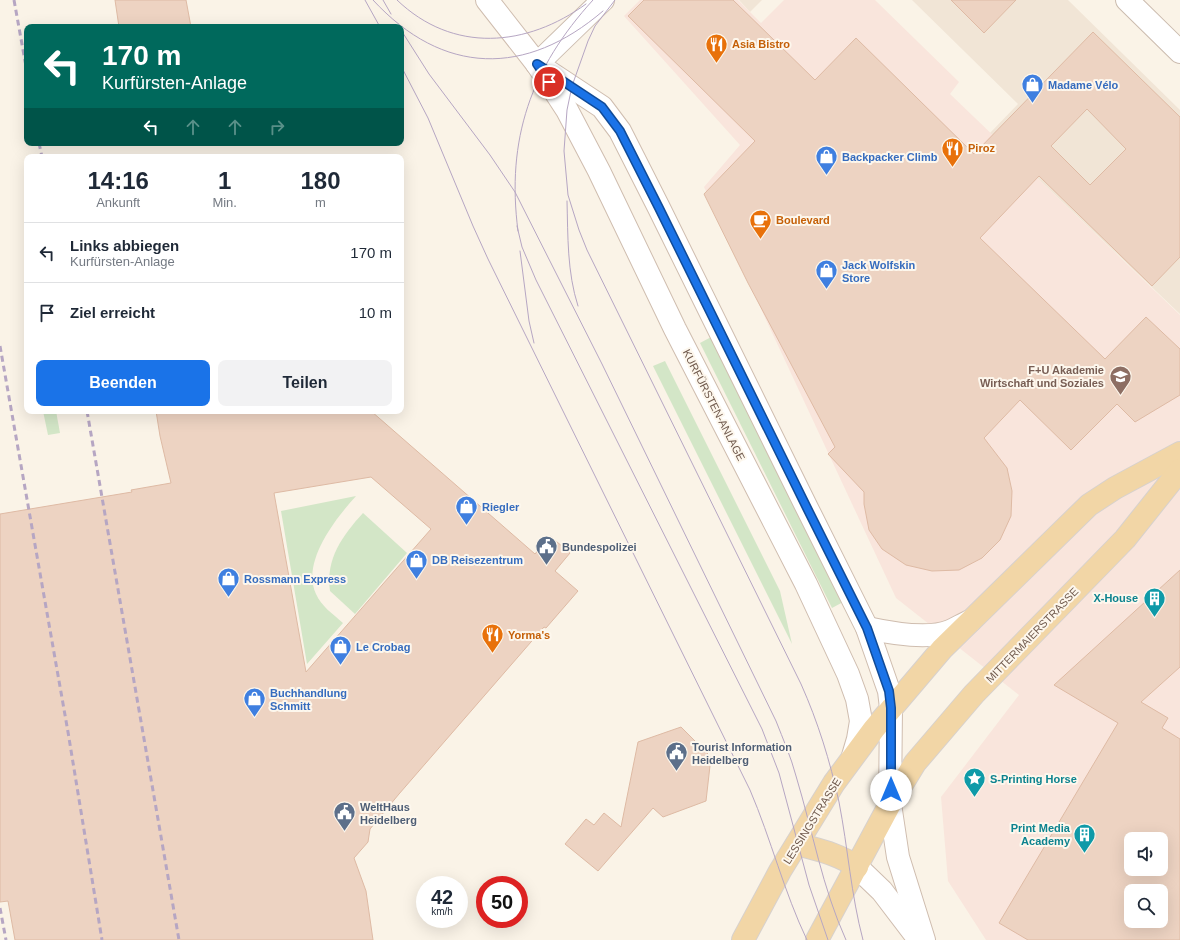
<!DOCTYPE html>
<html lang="de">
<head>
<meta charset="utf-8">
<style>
  body { margin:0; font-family:Helvetica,sans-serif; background:#f2f2f3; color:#1f2937; height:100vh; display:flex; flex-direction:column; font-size:15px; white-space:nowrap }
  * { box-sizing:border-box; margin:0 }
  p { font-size:13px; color:#747a83 }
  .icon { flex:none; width:22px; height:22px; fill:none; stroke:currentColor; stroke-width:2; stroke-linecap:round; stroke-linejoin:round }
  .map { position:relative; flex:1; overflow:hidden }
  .side { position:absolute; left:24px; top:154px; width:380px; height:260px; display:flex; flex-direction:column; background:#fff; border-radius:8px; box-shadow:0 4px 16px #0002 }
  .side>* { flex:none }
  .top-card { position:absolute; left:24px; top:24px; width:380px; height:122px; border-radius:8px; box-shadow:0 4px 16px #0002; background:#00695c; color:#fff; overflow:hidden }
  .tools { position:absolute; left:1124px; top:832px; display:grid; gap:8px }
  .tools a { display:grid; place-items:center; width:44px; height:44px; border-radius:8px; background:#fff; box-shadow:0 4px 16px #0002; font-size:20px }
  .speed { position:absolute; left:416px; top:876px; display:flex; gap:8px; font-size:20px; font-weight:700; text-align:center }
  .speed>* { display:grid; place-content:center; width:52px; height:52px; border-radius:50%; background:#fff; box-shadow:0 4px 16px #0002; line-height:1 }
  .speed small { font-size:10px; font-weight:400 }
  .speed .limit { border:6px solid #d22; background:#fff; color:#111 }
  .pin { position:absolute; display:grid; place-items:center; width:34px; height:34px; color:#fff; margin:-17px; border:2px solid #fff; border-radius:50%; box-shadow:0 1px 4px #0007 }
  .me { position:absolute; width:44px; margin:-22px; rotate:0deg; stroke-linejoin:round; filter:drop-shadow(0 0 3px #0008) }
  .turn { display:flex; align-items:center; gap:14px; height:84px; padding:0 12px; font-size:18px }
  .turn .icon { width:52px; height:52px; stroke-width:2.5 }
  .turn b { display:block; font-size:28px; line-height:34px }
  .lanes { display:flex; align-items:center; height:38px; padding:0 12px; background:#0003; justify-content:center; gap:20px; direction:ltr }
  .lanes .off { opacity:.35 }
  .eta { display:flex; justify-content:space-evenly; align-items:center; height:68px; text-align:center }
  .eta b { font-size:24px; font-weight:700; line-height:28px }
  .action { display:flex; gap:8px; margin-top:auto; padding:8px 12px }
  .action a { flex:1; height:46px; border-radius:8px; background:#1a73e8; color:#fff; font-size:16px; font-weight:700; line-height:46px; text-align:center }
  .action a+a { background:#f2f2f3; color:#1f2937 }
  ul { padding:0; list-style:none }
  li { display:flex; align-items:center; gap:12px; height:60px; padding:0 12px; border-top:1px solid #e0e1e3 }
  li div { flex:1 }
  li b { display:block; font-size:15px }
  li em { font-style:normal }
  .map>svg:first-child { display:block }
</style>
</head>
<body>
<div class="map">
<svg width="1180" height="940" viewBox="0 0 1180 940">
  <rect width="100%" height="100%" fill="#faf3e7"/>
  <g fill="#f1e5d6">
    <polygon points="739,0 762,0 750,12"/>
    <polygon points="912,0 1068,0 1180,110 1180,314 990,133 1018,104"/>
  </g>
  <path fill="#f9e5dc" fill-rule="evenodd" d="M640,0H738L761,23L784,0H875L959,82L950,94L1180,315V940H986L948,881L941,797L1019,695L896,598L704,187L740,145L624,16ZM1131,839H1161V869H1131ZM1131,891H1161V921H1131Z"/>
  <g fill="#d3e6c7">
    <polygon points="713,336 845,601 832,608 700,343"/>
    <polygon points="665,361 780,591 792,644 653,366"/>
    <polygon points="43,411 56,411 60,433 48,435"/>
    <path d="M356,496C336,518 301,562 316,594C321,606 333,614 343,623L307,664L281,511Z"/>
    <path d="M363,513L407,553L355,614L330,591C325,559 343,535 363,513Z"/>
  </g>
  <g fill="#edd3c2" stroke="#debaa4" fill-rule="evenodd">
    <polygon points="115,0 186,0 191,27 119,27"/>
    <path d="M644,0H733L815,80L856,38L974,154L1093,32L1180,117V257L1152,286L1039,176L980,238L1105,359L1146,317L1180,349V395L1135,422L1117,404L1071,450L1020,400L984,438L1007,468L1012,491L1011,516L1000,540L982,558L959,570L932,571L906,565L882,549L869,530L864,504V492L828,454L835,447L748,283L704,194L755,141L628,16ZM1087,109L1126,149L1090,185L1051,146Z"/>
    <polygon points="951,0 1016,0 984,33"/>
    <path d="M156,411H371L535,554L550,536L570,553L555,571L578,591L546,628L544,627L399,794L370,829L368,842L354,858L366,891L373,940H15L8,901L0,902V514L132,492L131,490L171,483L160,436ZM371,477L431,529L306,672L274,493Z"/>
    <path d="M1180,570V667L1141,702L1168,718L1162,728L1180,739V940H1028L999,923L1118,723L1054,685ZM1131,839H1161V869H1131ZM1131,891H1161V921H1131Z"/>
    <polygon points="681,727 711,757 706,801 663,817 653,808 598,871 565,844 586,819 594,825 604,813 621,827 638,742"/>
  </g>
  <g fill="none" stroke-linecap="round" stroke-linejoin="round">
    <defs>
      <g id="street">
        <polyline points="1127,0 1180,52"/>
        <polyline points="537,64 603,0"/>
      </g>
      <g id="secondary">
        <polyline points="487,0 537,64 567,110 599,171 675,329 806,584 848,674 857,699 861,721 858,739 853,756"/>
        <polyline points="537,64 602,107 620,131 659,208 807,508 867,628 889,691 891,708 890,804 898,857 924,940"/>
        <path d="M867,628C890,633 928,640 950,631C957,628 963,624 970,621"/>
        <polyline points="857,867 882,891 917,937"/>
      </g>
      <g id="primary">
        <path d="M797,844C818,850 839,854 857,867"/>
        <polyline points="743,940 780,871 834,783 874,729 942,649 1089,505 1115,488 1180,453"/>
        <polyline points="817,940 890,804 915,763 974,694 1125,539 1180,470"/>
      </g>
    </defs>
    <use href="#street" stroke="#cbbbae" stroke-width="24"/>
    <use href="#secondary" stroke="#cfbdaf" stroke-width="24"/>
    <use href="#primary" stroke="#d7d1cd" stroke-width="24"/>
    <use href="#street" stroke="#fff" stroke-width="22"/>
    <use href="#secondary" stroke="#fff" stroke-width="22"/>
    <use href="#primary" stroke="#f2d6a6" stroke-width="22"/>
    <g stroke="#b6a6c3" stroke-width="1">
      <polyline points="365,0 380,27"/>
      <path d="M373,0C443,76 526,77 603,11"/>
      <polyline points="383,0 391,14"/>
      <path d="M397,0C453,54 527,47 586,4"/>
      <path d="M615,0L595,26L588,41L572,86L567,110L564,151L568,195L579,230L587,250L801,684C818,722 830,761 839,802C848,848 851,895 863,940"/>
      <path d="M401,30L429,74L490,155L515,192L602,364L776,721C783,739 791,757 796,776C813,832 822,887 846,940"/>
      <path d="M401,66L428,118L473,226L488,259L750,790C771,839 784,892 807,940"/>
      <path d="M567,201C568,236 567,272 578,306"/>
      <polyline points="517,226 522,247 536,280 762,729 779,773 809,885 828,940"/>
      <path d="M518,231C506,139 531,68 593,0"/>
      <polyline points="520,251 529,321 534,343"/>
    </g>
    <g stroke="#b6a6c3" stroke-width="3" stroke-dasharray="6 4" stroke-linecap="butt">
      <polyline points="14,0 27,72"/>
      <polyline points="39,143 42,157"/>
      <polyline points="0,346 68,732 102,940"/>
      <polyline points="87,411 179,940"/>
      <polyline points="0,908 6,940"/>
    </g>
  </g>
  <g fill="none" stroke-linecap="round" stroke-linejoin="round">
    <defs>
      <polyline id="route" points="549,82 537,64 602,107 620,131 659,208 807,508 867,628 889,691 891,708 891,790"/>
    </defs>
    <use href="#route" stroke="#114b97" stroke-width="10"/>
    <use href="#route" stroke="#1a73e8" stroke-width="7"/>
  </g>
  <defs>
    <symbol id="restaurant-pin" viewBox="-11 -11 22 30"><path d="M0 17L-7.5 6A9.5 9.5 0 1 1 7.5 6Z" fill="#e8710a" stroke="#fdf7ed"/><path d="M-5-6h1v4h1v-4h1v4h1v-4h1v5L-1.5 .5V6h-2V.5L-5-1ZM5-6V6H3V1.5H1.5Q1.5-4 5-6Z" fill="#fff"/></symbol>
    <symbol id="shop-pin" viewBox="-11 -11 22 30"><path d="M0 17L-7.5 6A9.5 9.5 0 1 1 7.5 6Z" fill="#3f7fe0" stroke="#fdf7ed"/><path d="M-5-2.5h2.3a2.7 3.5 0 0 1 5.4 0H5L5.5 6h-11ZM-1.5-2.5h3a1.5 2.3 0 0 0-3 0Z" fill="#fff"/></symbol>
    <symbol id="cafe-pin" viewBox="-11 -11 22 30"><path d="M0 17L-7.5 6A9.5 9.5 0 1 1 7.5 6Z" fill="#e8710a" stroke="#fdf7ed"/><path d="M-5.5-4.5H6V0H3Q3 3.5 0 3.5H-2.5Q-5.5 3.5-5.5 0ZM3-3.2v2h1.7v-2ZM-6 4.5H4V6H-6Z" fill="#fff"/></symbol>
    <symbol id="university-pin" viewBox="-11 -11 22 30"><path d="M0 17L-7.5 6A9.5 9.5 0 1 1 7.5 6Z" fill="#8d6e63" stroke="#fdf7ed"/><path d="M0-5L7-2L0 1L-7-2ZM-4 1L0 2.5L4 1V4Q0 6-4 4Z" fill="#fff"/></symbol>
    <symbol id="civic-pin" viewBox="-11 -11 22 30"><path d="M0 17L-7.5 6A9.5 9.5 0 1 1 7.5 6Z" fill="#5c6f8a" stroke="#fdf7ed"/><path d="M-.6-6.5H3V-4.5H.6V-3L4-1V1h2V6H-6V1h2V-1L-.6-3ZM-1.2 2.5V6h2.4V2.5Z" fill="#fff"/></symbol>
    <symbol id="building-pin" viewBox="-11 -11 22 30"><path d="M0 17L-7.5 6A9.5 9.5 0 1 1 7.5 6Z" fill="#0f9aa8" stroke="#fdf7ed"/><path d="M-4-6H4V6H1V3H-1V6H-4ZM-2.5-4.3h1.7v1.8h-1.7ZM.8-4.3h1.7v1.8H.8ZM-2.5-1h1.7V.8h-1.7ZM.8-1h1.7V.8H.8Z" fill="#fff"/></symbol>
    <symbol id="sight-pin" viewBox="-11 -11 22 30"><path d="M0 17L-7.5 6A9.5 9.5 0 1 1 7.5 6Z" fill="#0f9aa8" stroke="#fdf7ed"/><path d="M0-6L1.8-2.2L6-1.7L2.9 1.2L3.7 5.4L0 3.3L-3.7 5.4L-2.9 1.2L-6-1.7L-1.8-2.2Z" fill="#fff"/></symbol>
  </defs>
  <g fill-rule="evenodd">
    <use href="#restaurant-pin" x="704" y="32" width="25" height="34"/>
    <use href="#shop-pin" x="1020" y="72" width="25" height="34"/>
    <use href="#restaurant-pin" x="940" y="136" width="25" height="34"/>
    <use href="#shop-pin" x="814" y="144" width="25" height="34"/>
    <use href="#cafe-pin" x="748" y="208" width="25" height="34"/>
    <use href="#shop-pin" x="814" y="258" width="25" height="34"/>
    <use href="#university-pin" x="1108" y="364" width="25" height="34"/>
    <use href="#shop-pin" x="454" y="494" width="25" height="34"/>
    <use href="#civic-pin" x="534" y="534" width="25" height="34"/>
    <use href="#shop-pin" x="404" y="548" width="25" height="34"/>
    <use href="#shop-pin" x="216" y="566" width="25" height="34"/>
    <use href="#building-pin" x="1142" y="586" width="25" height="34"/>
    <use href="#restaurant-pin" x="480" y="622" width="25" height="34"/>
    <use href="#shop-pin" x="328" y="634" width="25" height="34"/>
    <use href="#shop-pin" x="242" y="686" width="25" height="34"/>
    <use href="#civic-pin" x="664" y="740" width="25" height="34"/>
    <use href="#sight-pin" x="962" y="766" width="25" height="34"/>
    <use href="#civic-pin" x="332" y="800" width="25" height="34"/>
    <use href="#building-pin" x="1072" y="822" width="25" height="34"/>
  </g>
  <g text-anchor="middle" stroke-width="4" stroke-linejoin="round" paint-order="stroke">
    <g font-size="11" font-weight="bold" fill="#c56008" stroke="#fdf7ed" text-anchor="start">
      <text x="732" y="48">Asia Bistro</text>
      <text x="968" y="152">Piroz</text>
      <text x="776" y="224">Boulevard</text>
      <text x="508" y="639">Yorma's</text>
    </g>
    <g font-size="11" font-weight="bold" fill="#366cbe" stroke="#fdf7ed" text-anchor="start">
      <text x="1048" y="89">Madame Vélo</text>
      <text x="842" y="161">Backpacker Climb</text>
      <text x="842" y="269">Jack Wolfskin<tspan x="842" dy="13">Store</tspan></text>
      <text x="482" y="511">Riegler</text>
      <text x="432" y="564">DB Reisezentrum</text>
      <text x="244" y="583">Rossmann Express</text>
      <text x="356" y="651">Le Crobag</text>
      <text x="270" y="697">Buchhandlung<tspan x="270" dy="13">Schmitt</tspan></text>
    </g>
    <g font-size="11" font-weight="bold" fill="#785e54" stroke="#fdf7ed" text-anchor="end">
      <text x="1104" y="374">F+U Akademie<tspan x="1104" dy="13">Wirtschaft und Soziales</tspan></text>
    </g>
    <g font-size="11" fill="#715b4e" stroke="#fdf7ed">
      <text transform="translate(714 405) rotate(63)" y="4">KURFÜRSTEN-ANLAGE</text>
      <text transform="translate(1032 635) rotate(-46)" y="4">MITTERMAIERSTRASSE</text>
      <text transform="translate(812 821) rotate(-58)" y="4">LESSINGSTRASSE</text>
    </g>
    <g font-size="11" font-weight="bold" fill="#4e5e75" stroke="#fdf7ed" text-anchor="start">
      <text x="562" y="551">Bundespolizei</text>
      <text x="692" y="751">Tourist Information<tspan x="692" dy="13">Heidelberg</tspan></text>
      <text x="360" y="811">WeltHaus<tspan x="360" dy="13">Heidelberg</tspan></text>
    </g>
    <g font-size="11" font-weight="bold" fill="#0d838f" stroke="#fdf7ed" text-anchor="end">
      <text x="1138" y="602">X-House</text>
      <text x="990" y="783" text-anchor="start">S-Printing Horse</text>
      <text x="1070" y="832">Print Media<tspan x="1070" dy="13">Academy</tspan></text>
    </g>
  </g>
</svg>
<div class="tools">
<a><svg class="icon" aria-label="sound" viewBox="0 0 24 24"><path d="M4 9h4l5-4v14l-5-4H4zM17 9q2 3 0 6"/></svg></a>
<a><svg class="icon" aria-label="search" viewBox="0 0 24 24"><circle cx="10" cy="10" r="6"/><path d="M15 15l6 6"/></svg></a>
</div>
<div class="speed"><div>42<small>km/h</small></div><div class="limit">50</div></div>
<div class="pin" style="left:549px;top:82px;background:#d93025"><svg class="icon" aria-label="arrive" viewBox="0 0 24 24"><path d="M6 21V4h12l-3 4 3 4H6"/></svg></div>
<svg class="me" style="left:891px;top:790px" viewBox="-20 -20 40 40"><circle r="19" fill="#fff"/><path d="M0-13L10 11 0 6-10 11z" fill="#1a73e8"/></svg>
<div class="top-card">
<div class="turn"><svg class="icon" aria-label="left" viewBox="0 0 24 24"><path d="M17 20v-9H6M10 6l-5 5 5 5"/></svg><div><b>170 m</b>Kurfürsten-Anlage</div></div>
<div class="lanes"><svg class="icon" aria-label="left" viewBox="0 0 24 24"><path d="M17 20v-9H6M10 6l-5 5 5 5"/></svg><svg class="icon off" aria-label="ahead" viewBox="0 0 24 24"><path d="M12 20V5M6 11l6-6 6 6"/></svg><svg class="icon off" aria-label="ahead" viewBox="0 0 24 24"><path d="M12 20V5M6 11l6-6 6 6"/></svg><svg class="icon off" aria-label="right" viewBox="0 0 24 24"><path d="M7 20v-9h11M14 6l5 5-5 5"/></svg></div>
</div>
<section class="side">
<div class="eta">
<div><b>14:16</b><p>Ankunft</p></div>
<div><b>1</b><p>Min.</p></div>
<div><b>180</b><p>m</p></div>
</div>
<ul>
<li><svg class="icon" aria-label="left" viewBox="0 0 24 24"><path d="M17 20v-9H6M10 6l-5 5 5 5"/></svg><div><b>Links abbiegen</b><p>Kurfürsten-Anlage</p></div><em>170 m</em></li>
<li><svg class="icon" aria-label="arrive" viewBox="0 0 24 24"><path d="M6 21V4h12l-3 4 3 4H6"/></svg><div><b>Ziel erreicht</b></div><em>10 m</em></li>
</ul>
<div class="action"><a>Beenden</a><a>Teilen</a></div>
</section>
</div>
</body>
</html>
